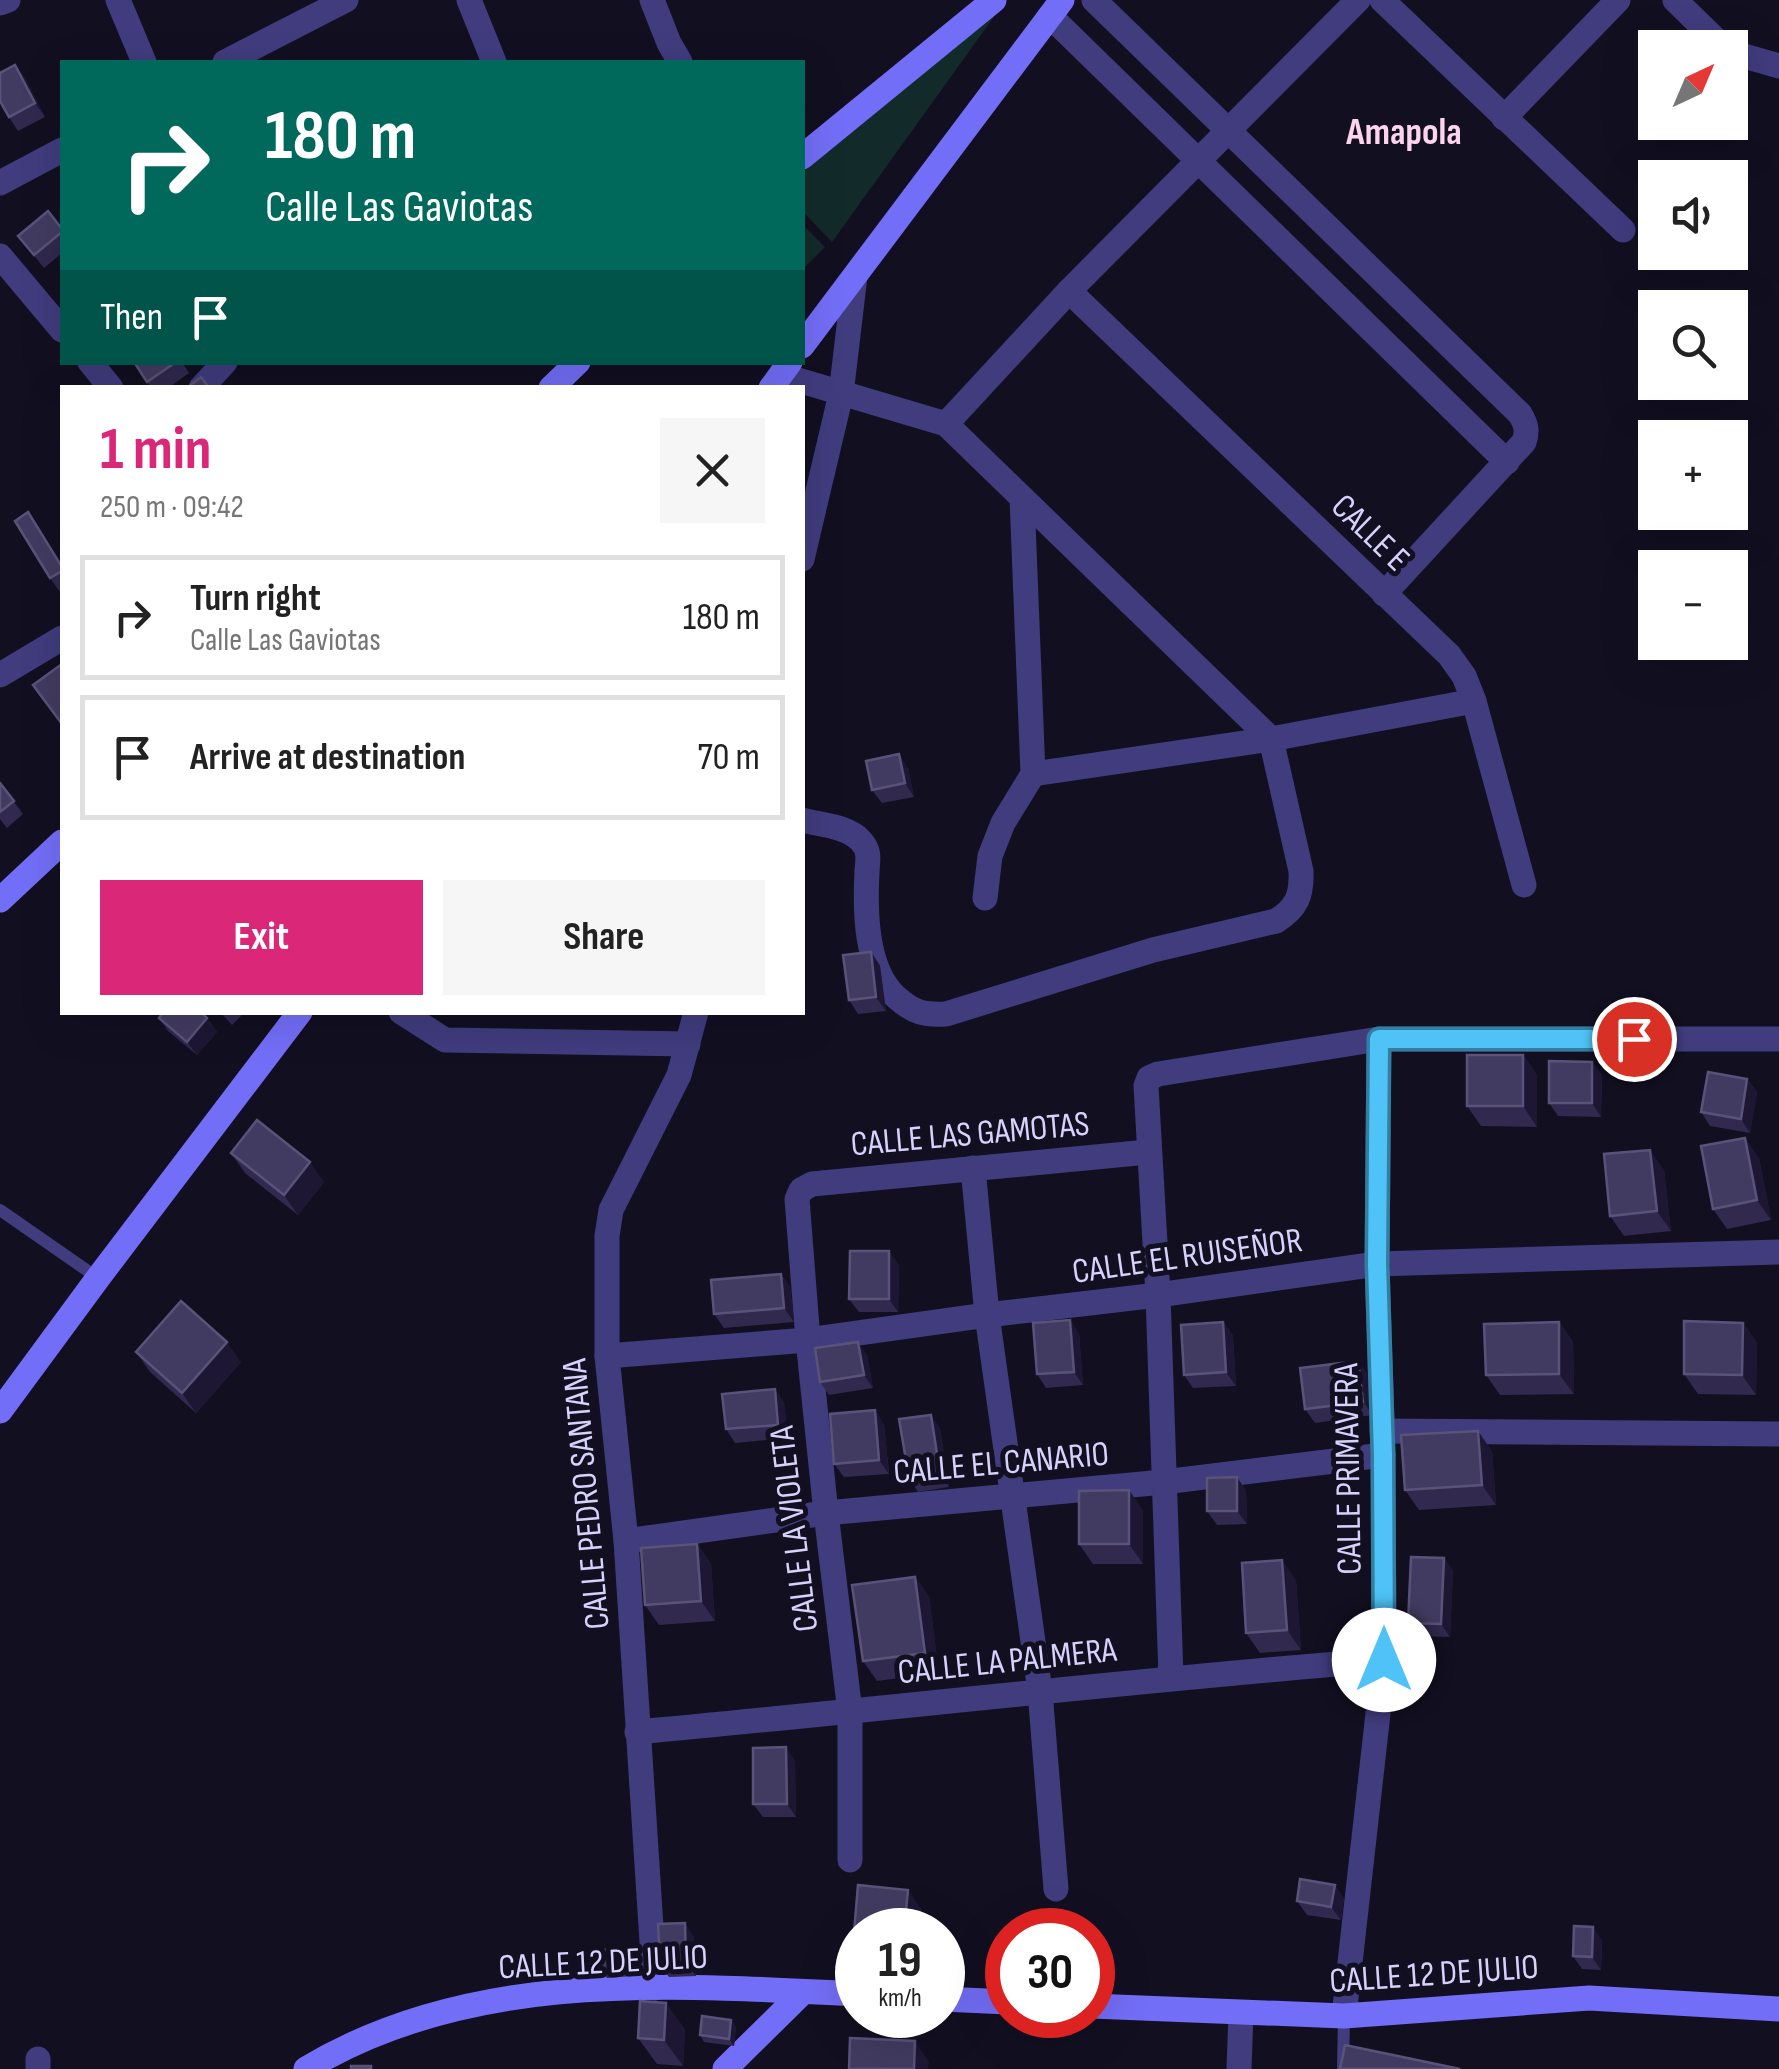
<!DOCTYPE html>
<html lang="en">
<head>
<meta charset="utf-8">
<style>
  body { margin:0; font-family:"Sofia Sans Condensed",sans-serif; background:#f6f6f6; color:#222; height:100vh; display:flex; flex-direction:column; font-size:38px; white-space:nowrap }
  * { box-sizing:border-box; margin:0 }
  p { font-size:32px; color:#767676 }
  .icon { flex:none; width:55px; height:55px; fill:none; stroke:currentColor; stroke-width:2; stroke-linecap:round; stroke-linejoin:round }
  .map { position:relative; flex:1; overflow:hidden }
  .drawer { position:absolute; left:60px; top:385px; width:745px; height:630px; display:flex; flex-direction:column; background:#fff; border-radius:0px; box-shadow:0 10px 40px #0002 }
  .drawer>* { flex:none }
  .banner { position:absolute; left:60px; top:60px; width:745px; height:305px; border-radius:0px; box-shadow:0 10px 40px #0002; background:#00695c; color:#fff; overflow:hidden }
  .needle { width:65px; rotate:44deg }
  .fabs { position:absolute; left:1638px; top:30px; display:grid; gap:20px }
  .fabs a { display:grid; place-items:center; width:110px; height:110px; border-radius:0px; background:#fff; box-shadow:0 10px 40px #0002; font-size:50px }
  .speed { position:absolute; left:835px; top:1908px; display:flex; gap:20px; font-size:50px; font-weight:700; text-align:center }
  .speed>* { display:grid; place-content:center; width:130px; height:130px; border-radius:50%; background:#fff; box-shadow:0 10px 40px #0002; line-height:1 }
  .speed small { font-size:25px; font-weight:400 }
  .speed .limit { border:15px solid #d22; background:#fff; color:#111 }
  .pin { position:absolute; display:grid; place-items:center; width:85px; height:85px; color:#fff; margin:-42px; border:5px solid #fff; border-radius:50%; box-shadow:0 2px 10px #0007 }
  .me { position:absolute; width:110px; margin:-55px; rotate:0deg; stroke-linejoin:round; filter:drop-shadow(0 0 8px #0008) }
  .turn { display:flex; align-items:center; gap:35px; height:210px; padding:0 40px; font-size:45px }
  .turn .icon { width:130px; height:130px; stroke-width:2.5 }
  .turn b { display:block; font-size:70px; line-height:85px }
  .then { display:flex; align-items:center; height:95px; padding:0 40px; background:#0003; gap:20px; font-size:38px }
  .round { display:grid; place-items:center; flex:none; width:105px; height:105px; border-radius:0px; background:#f6f6f6 }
  .headline { display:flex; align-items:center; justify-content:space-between; height:170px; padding:0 40px }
  h1 { font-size:60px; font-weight:700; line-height:75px; color:#db2777 }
  .action { display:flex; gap:20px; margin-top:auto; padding:20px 40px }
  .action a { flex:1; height:115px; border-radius:0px; background:#db2777; color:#fff; font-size:40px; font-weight:700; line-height:115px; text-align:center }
  .action a+a { background:#f6f6f6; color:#222 }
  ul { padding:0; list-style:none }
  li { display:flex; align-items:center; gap:30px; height:125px; margin:0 20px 15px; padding:0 20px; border:5px solid #e0e0e0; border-radius:0px }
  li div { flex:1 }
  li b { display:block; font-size:38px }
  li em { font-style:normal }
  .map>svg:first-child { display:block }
</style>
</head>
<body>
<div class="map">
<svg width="1779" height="2069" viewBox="0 0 1779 2069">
  <rect width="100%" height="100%" fill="#120f21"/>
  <g fill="#122b2a">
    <polygon points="1006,0 832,242 803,212 803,169"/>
    <polygon points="803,225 825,247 803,269"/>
  </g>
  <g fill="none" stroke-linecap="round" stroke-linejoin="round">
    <g stroke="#403c7e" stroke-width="12">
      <polyline points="0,1210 98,1278"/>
      <polyline points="1343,2069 1344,2016"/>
    </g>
    <g stroke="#403c7e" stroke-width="25">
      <polyline points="118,0 144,62"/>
      <polyline points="469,0 494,62"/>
      <polyline points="652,0 669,43 680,62"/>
      <path d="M1094,0L1520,414C1526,424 1528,431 1524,442L1384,594"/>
      <polyline points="1382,0 1623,230"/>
      <polyline points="1675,0 1724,48"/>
      <polyline points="0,3 8,0"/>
      <polyline points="1050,16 1507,462"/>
      <polyline points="1730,52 1779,66"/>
      <polyline points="225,62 346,0"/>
      <polyline points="1504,118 1618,0"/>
      <polyline points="0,183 62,150"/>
      <polyline points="0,256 62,330"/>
      <polyline points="1069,291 1449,655 1464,676 1474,701 1524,885"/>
      <polyline points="90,362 111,388"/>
      <path d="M781,375L946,424L1271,739L1301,871C1302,895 1297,908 1276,921L1153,950L946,1014C924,1015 914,1013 896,997C865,969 865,910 867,871C868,859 870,851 861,841C848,826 821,825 802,820"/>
      <polyline points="201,388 225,362"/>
      <polyline points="946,424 1069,291 1358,0"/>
      <polyline points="802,559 841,394 855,276"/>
      <polyline points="0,675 62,638"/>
      <polyline points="1033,774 1271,739 1474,701"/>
      <polyline points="985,898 990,856 1003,823 1033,774 1022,498"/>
      <polyline points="401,1012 445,1040 688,1044"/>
      <polyline points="973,1168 987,1315 1040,1691 1056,1889"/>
      <polyline points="607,1356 808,1340 987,1315 1158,1295 1377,1264 1779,1252"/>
      <polyline points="1382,1431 1779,1434"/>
      <polyline points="626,1541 826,1513 1164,1482 1383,1455"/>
      <polyline points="1171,1677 1158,1295 1146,1086 1149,1078 1158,1074 1379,1039 1779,1039"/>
      <path d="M637,1732C886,1709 1135,1680 1384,1660"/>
      <polyline points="850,1860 850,1712 826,1513 808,1340 797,1199 801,1190 812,1184 1148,1152"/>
      <polyline points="655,1988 626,1541 607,1356 607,1236 611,1210 679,1075 696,1012"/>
      <polyline points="1344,2016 1384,1660 1383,1455 1377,1264 1379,1039"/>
      <polyline points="38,2059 38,2069"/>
      <polyline points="1239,2069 1241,2013"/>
    </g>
    <g stroke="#736ef7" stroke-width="25">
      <polyline points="802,157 994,0"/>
      <polyline points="802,346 1062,0"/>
      <polyline points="551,388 578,362"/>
      <polyline points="771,388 790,362"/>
      <polyline points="0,900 62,842"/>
      <polyline points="0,1411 98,1278 300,1012"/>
      <polyline points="942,1999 1008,2002"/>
      <polyline points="1092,2006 1344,2016 1589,1998 1779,2009"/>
      <path d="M306,2069C471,1969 672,1985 858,1994"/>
      <polyline points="725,2069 803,1992"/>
    </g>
  </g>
  <g fill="#31294e">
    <polygon points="15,65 25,78 45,117 18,131 9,117"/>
    <polygon points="62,229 62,253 44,268 18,236"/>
    <polygon points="134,362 182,362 189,373 168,388 151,388"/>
    <polygon points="37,526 62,566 62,590 60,592 50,578"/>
    <polygon points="908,768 914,797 882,803 872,790"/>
    <polygon points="0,783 23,814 7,828 0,819"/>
    <polygon points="871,952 880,966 886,1011 858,1014 849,1000"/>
    <polygon points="220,1012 245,1012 232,1025"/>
    <polygon points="159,1018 207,1018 217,1032 197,1055 168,1031"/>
    <polygon points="1523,1055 1537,1075 1537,1127 1481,1126 1467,1106"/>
    <polygon points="1592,1062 1602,1075 1601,1117 1558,1116 1549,1103"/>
    <polygon points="1747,1079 1757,1092 1750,1133 1710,1126 1701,1112"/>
    <polygon points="231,1153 324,1182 298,1215 245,1173"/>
    <polygon points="1759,1158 1771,1220 1727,1229 1713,1209"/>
    <polygon points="1664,1170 1671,1231 1624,1236 1610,1216"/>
    <polygon points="899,1265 898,1312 859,1312 849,1299"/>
    <polygon points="781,1274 790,1287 794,1322 724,1328 714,1314"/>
    <polygon points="1070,1320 1079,1334 1083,1385 1046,1388 1037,1374"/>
    <polygon points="1223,1322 1233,1336 1236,1386 1193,1388 1184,1375"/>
    <polygon points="1559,1322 1573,1342 1574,1394 1500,1395 1486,1375"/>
    <polygon points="1743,1323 1757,1343 1756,1395 1698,1394 1684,1374"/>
    <polygon points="136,1352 241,1362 196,1413 150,1372"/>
    <polygon points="867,1355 873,1388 829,1395 820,1382"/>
    <polygon points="1358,1361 1368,1375 1373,1415 1315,1423 1305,1409"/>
    <polygon points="775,1389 784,1403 788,1438 735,1443 726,1429"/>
    <polygon points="884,1424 889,1474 844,1477 834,1464"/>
    <polygon points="940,1428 949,1487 918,1492 909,1478"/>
    <polygon points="1492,1451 1496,1505 1419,1510 1405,1490"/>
    <polygon points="1237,1477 1246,1491 1247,1524 1217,1525 1207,1511"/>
    <polygon points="1143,1510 1143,1564 1093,1564 1079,1544"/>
    <polygon points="697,1544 711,1564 715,1621 659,1625 645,1605"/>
    <polygon points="1444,1558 1453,1571 1450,1637 1417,1636 1408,1623"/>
    <polygon points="915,1577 929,1597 939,1673 877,1681 863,1661"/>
    <polygon points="1296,1580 1301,1650 1260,1653 1246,1633"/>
    <polygon points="795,1761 796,1817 763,1817 753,1804"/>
    <polygon points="1344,1898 1341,1920 1307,1915 1297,1901"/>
    <polygon points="694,1937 696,1976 669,1977 660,1964"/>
    <polygon points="1602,1940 1601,1970 1582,1969 1573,1956"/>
    <polygon points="627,1949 632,1956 633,1976 607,1978 602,1971"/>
    <polygon points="731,2020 736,2027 734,2046 704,2042 700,2035"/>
    <polygon points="685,2029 683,2066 657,2064 638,2038"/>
  </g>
  <g fill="#1d1734">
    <polygon points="15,65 25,78 45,117 35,103"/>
    <polygon points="899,754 908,768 914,797 905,783"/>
    <polygon points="871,952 880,966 886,1011 876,997"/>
    <polygon points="207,1018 217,1032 197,1055 187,1042"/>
    <polygon points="1523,1055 1537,1075 1537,1127 1523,1106"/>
    <polygon points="1592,1062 1602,1075 1601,1117 1592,1103"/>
    <polygon points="1747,1079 1757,1092 1750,1133 1741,1119"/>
    <polygon points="1745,1138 1759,1158 1771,1220 1757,1200"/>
    <polygon points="1650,1150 1664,1170 1671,1231 1657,1211"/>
    <polygon points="310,1162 324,1182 298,1215 284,1195"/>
    <polygon points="889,1251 899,1265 898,1312 889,1299"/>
    <polygon points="781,1274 790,1287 794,1322 784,1308"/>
    <polygon points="1070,1320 1079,1334 1083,1385 1074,1372"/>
    <polygon points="1223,1322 1233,1336 1236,1386 1226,1372"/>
    <polygon points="1559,1322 1573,1342 1574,1394 1559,1374"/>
    <polygon points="1743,1323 1757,1343 1756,1395 1742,1375"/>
    <polygon points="227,1342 241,1362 196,1413 182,1393"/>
    <polygon points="858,1342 867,1355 873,1388 864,1375"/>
    <polygon points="1358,1361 1368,1375 1373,1415 1363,1402"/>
    <polygon points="775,1389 784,1403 788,1438 778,1425"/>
    <polygon points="875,1410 884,1424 889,1474 879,1460"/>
    <polygon points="931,1415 940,1428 949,1487 940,1473"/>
    <polygon points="1478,1431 1492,1451 1496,1505 1482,1485"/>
    <polygon points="1237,1477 1246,1491 1247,1524 1237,1511"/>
    <polygon points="1129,1490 1143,1510 1143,1564 1129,1544"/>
    <polygon points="697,1544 711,1564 715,1621 701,1601"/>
    <polygon points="1444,1558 1453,1571 1450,1637 1441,1624"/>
    <polygon points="1282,1560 1296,1580 1301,1650 1287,1630"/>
    <polygon points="915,1577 929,1597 939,1673 925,1653"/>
    <polygon points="786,1747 795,1761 796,1817 787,1804"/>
    <polygon points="1335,1885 1344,1898 1341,1920 1331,1907"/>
    <polygon points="908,1890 922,1910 920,1930 904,1930"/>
    <polygon points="685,1923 694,1937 696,1976 686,1963"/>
    <polygon points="1593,1927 1602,1940 1601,1970 1592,1957"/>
    <polygon points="627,1949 632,1956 633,1976 628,1970"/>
    <polygon points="666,2003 685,2029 683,2066 664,2040"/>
    <polygon points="731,2020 736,2027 734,2046 729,2039"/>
    <polygon points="915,2041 929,2062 928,2069 914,2069"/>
  </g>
  <g fill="#423b61" stroke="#5a5379" stroke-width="2.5">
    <polygon points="15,65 35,103 9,117 0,101 0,73"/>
    <polygon points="48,211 62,229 62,232 34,255 18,236"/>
    <polygon points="134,362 176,362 147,382"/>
    <polygon points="201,377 209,388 187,388"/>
    <polygon points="28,512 62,567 62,571 50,578 15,521"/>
    <polygon points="62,664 62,724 33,685"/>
    <polygon points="899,754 905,783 872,790 866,761"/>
    <polygon points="0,783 14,801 0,812"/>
    <polygon points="871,952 876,997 849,1000 843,955"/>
    <polygon points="163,1012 201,1012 207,1018 187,1042 159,1018"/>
    <rect x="1467" y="1055" width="56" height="51"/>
    <polygon points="1549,1061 1592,1062 1592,1103 1549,1103"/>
    <polygon points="1708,1072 1747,1079 1741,1119 1701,1112"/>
    <polygon points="257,1120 310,1162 284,1195 231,1153"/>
    <polygon points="1745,1138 1757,1200 1713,1209 1701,1146"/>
    <polygon points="1650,1150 1657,1211 1610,1216 1604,1154"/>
    <polygon points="850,1251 889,1251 889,1299 849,1299"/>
    <polygon points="781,1274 784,1308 714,1314 711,1280"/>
    <polygon points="181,1301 227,1342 182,1393 136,1352"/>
    <polygon points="1070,1320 1074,1372 1037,1374 1033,1323"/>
    <polygon points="1684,1321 1743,1323 1742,1375 1684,1374"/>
    <polygon points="1223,1322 1226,1372 1184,1375 1181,1325"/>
    <polygon points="1559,1322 1559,1374 1486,1375 1484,1324"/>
    <polygon points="858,1342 864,1375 820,1382 815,1348"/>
    <polygon points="1358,1361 1363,1402 1305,1409 1300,1368"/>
    <polygon points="775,1389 778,1425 726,1429 722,1394"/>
    <polygon points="875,1410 879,1460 834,1464 830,1414"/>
    <polygon points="931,1415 940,1473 909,1478 899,1419"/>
    <polygon points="1478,1431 1482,1485 1405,1490 1401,1435"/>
    <polygon points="1237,1477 1237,1511 1207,1511 1207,1478"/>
    <polygon points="1129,1490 1129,1544 1079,1544 1079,1491"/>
    <polygon points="697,1544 701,1601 645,1605 641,1548"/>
    <polygon points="1411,1557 1444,1558 1441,1624 1408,1623"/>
    <polygon points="1282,1560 1287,1630 1246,1633 1242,1563"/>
    <polygon points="915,1577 925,1653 863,1661 852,1585"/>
    <polygon points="786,1747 787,1804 753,1804 753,1748"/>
    <polygon points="1300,1879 1335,1885 1331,1907 1297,1901"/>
    <polygon points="858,1885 908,1890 904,1930 858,1930 858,1956 852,1956"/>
    <polygon points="685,1923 686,1963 660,1964 658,1924"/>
    <polygon points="1574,1926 1593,1927 1592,1957 1573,1956"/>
    <polygon points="627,1949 628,1970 602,1971 601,1950"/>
    <polygon points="640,2001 666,2003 664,2040 638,2038"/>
    <polygon points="702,2016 731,2020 729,2039 700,2035"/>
    <polygon points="850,2038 915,2041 914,2069 849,2069"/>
    <polygon points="1345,2045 1460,2069 1340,2069"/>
    <rect x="351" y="2066" width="20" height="3"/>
  </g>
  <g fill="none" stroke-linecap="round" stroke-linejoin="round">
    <defs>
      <polyline id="route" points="1384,1660 1383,1455 1377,1264 1379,1039 1634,1039"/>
    </defs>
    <use href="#route" stroke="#337fa1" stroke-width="25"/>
    <use href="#route" stroke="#4fc3f7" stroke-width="18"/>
  </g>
  <g text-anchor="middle" stroke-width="10" stroke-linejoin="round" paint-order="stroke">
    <g font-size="35" fill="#d7d2fc" stroke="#120f21">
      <text transform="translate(1371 532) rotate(44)" y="12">CALLE E</text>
      <text transform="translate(970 1133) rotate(-5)" y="12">CALLE LAS GAMOTAS</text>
      <text transform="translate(1187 1255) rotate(-8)" y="12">CALLE EL RUISEÑOR</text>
      <text transform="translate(1001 1462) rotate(-5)" y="12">CALLE EL CANARIO</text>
      <text transform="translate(1347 1469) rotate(-91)" y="12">CALLE PRIMAVERA</text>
      <text transform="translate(585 1494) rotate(-95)" y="12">CALLE PEDRO SANTANA</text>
      <text transform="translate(793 1529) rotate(-97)" y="12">CALLE LA VIOLETA</text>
      <text transform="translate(1007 1660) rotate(-6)" y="12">CALLE LA PALMERA</text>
      <text transform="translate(603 1961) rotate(-3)" y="12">CALLE 12 DE JULIO</text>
      <text transform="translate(1434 1973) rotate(-4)" y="12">CALLE 12 DE JULIO</text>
    </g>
    <g font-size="38" font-weight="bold" fill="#fdd4ed" stroke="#120f21">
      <text x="1404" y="144">Amapola</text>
    </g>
  </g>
</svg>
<div class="fabs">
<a><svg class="needle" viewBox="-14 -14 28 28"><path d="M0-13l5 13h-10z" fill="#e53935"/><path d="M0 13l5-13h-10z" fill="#767676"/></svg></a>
<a><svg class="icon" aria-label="sound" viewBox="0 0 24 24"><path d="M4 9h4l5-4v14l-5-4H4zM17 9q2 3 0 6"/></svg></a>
<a><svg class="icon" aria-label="search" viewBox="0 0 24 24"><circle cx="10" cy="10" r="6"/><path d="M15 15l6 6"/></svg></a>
<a>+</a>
<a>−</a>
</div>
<div class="speed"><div>19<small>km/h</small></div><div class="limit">30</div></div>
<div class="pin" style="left:1634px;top:1039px;background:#d93025"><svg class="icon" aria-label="arrive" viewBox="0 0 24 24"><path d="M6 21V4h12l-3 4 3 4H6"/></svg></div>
<svg class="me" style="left:1384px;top:1660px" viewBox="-20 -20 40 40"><circle r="19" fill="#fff"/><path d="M0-13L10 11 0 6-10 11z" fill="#4fc3f7"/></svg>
<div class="banner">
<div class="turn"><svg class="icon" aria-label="right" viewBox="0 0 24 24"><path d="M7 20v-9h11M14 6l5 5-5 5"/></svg><div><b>180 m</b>Calle Las Gaviotas</div></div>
<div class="then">Then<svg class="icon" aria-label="arrive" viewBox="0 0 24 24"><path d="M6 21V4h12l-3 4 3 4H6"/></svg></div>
</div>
<section class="drawer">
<div class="headline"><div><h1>1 min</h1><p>250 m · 09:42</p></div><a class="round"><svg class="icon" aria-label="close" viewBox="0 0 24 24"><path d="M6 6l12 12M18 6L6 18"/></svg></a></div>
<ul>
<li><svg class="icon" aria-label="right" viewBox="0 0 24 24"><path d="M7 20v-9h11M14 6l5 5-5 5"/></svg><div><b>Turn right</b><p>Calle Las Gaviotas</p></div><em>180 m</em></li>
<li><svg class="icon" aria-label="arrive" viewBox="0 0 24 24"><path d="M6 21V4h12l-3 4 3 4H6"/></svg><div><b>Arrive at destination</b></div><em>70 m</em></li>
</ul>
<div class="action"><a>Exit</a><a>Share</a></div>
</section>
</div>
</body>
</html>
